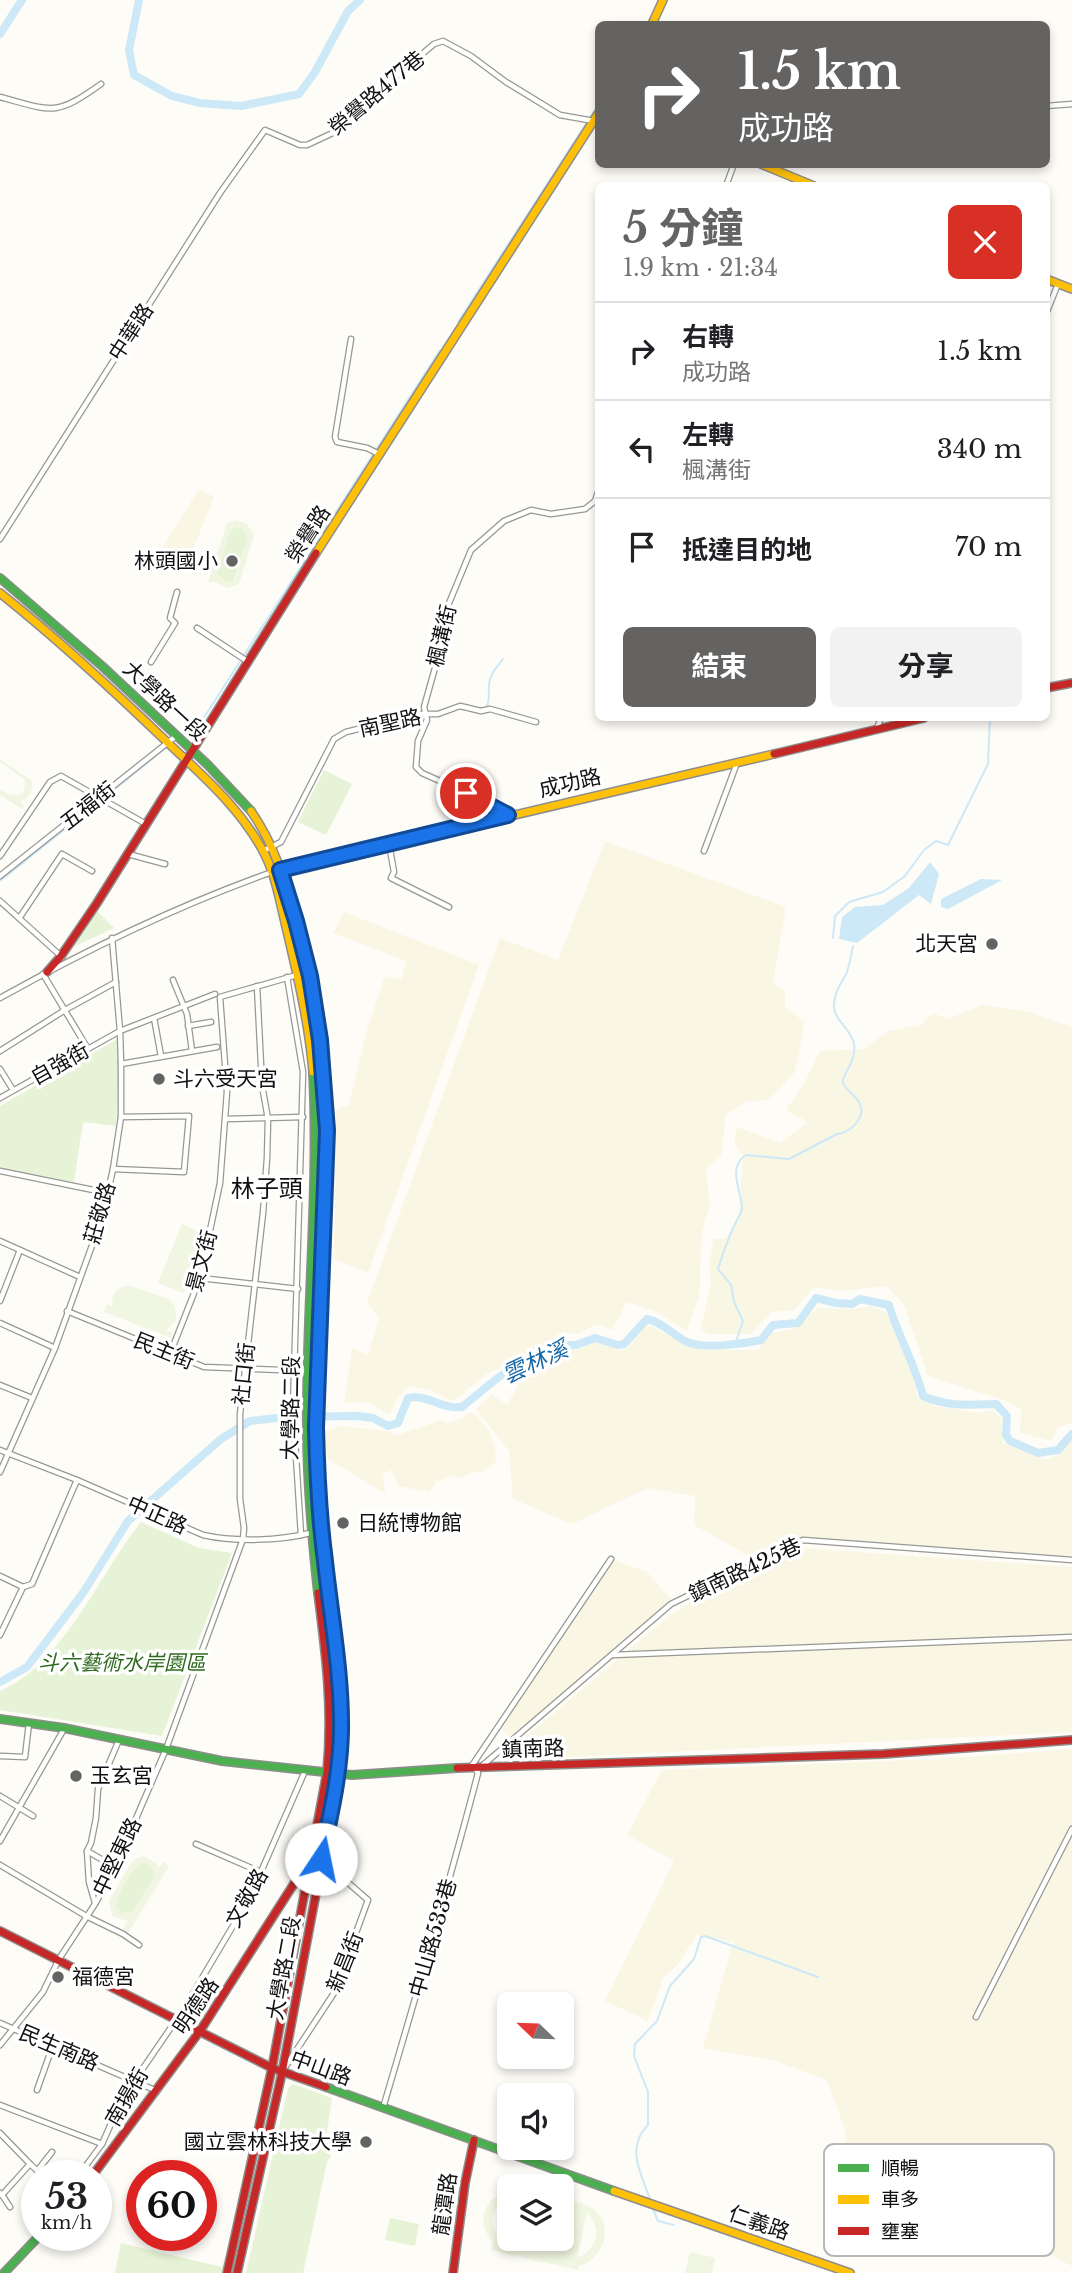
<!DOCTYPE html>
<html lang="zh-TW">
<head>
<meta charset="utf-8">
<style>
  body { margin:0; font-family:"Libre Baskerville","Noto Sans TC",serif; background:#f2f2f2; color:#202124; height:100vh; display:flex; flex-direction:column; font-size:26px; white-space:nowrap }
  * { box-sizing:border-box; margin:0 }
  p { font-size:23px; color:#757577 }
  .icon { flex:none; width:38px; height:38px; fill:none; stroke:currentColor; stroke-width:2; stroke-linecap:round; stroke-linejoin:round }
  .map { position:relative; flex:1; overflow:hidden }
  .panel { position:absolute; left:595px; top:182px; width:455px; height:539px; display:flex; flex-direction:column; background:#fff; border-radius:10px; box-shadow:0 4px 10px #0003 }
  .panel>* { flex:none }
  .guide { position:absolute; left:595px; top:21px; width:455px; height:147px; border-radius:10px; box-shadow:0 4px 10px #0003; background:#646362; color:#fff; overflow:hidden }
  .needle { width:46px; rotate:293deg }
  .tools { position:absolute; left:497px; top:1992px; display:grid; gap:14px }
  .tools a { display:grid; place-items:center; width:77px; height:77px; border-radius:10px; background:#fff; box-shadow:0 4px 10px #0003; font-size:35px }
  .speed { position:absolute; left:21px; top:2160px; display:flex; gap:14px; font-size:35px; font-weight:700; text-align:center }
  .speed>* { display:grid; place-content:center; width:91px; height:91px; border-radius:50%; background:#fff; box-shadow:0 4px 10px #0003; line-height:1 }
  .speed small { font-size:18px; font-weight:400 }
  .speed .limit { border:10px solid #d22; background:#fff; color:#111 }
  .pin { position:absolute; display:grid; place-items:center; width:60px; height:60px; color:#fff; margin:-30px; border:4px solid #fff; border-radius:50%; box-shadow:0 2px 7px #0007 }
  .me { position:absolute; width:77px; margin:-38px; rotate:11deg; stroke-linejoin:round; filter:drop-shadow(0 0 5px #0008) }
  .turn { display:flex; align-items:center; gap:24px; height:147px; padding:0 28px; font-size:32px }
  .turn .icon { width:91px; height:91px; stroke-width:2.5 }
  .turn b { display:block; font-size:49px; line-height:60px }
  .round { display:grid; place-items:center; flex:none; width:74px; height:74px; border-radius:10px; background:#f2f2f2 }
  .summary { display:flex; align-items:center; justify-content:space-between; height:119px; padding:0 28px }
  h1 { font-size:42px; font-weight:700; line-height:52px; color:#646362 }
  .action { display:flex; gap:14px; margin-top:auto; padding:14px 28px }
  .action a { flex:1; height:80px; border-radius:10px; background:#646362; color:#fff; font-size:28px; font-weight:700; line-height:80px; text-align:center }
  .action a+a { background:#f2f2f2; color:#202124 }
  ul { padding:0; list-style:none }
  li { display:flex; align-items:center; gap:21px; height:98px; padding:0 28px; border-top:2px solid #e0e0e0 }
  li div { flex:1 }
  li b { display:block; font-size:26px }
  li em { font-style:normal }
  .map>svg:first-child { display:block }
</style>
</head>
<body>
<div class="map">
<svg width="1072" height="2273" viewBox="0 0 1072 2273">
  <rect width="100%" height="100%" fill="#fdfcf7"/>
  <g fill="#f9f7e4">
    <polygon points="199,489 214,497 187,564 162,548"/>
    <polygon points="605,841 786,907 773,983 785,991 785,1006 804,1022 799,1055 794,1073 770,1099 745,1102 726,1115 721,1155 706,1170 710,1204 702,1232 699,1296 687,1331 657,1312 627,1302 612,1330 596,1324 579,1334 562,1332 549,1342 487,1374 452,1402 432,1390 409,1386 397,1399 390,1415 367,1402 344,1403 352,1348 368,1355 379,1319 367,1303 500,938 558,960"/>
    <polygon points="344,912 479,965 368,1273 334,1259 336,1110 349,1105 366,1033 385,976 401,980 406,961 333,933"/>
    <polygon points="982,1005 1029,1012 1072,1027 1072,1423 1058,1427 1051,1441 1020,1433 1021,1409 1006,1401 928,1376 904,1305 887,1286 839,1291 814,1287 794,1310 772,1312 751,1334 708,1334 701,1329 711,1282 709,1262 714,1238 726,1239 739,1214 743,1156 734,1144 737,1127 780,1143 808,1122 786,1110 805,1082 820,1051 864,1049 888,1031 921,1025 933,1013 948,1019"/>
    <polygon points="872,1306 887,1313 915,1378 917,1398 935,1406 980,1413 993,1410 1001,1419 1003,1443 1046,1460 1060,1454 1068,1442 1072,1442 1072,1557 799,1537 754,1559 694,1525 695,1496 648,1488 572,1524 513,1499 509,1451 476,1409 492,1394 507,1405 519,1384 511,1377 556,1359 566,1347 576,1350 603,1339 620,1351 627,1348 646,1326 654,1327 687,1346 714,1350 758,1350 771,1333 792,1329 818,1308 853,1309"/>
    <polygon points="471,1412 476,1415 489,1431 495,1449 496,1462 480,1473 472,1472 461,1478 452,1476 436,1482 429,1492 398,1486 391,1470 382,1474 386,1494 325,1457 326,1432 339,1426 387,1431 397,1435 442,1420 447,1423 461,1419"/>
    <polygon points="802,1548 1072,1567 1072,1732 506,1760 501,1758 670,1615 699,1598"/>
    <polygon points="614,1560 647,1572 671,1599 510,1737 500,1728"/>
    <polygon points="1072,1749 1072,2266 987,2223 975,2243 901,2207 899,2187 845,2169 845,2130 827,2080 772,2060 703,2048 733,1942 697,1935 677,1965 663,1978 648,2021 605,2001 674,1861 627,1835 662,1770 936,1759"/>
  </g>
  <g fill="#e7f3d7">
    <polygon points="237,527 243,529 248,538 234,580 226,583 217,574 230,530"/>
    <polygon points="324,770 352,784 326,835 298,822"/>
    <polygon points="93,907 114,928 69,949"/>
    <polygon points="121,1037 116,1126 83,1122 74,1182 0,1169 0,1106"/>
    <path d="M141,1522L199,1548L232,1553L162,1736L0,1710V1691C62,1666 100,1573 141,1522Z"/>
    <path d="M142,1863H147L154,1869V1878L133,1911L122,1913L116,1908C115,1896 131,1868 142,1863Z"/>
    <polygon points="293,2084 332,2098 326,2138 331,2157 327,2162 303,2273 246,2273 288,2088"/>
    <polygon points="390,2218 419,2224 415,2246 385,2240"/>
    <polygon points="121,2243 222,2267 228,2247 222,2273 115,2273"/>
  </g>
  <g fill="#f0f6e1" fill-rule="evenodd">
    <path d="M236,520L247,524L254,535L239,584L227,588L215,582H208L227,523ZM237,527L243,529L248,538L235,580L226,583L217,574L230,530Z"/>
    <path d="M0,759L31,780C34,791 30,797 19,802L24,805L22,809L0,795V789C9,795 14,798 24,792L25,780L0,762Z"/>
    <polygon points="182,1224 202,1233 194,1253 196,1254 184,1293 158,1283"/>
    <polygon points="128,1285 168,1299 175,1306 176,1321 166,1330 173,1333 171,1338 104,1312 107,1304 113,1306 112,1298 116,1290"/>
    <path d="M143,1856L155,1862L159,1868L163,1862L169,1866L128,1933L123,1930L128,1921L112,1916L109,1901L133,1860ZM142,1863H147L153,1869L154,1878L133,1911L122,1913L116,1908C114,1896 131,1868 142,1863Z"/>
    <path d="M509,2191V2198C489,2207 487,2228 503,2242L509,2217V2238H562V2199C572,2201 585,2202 593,2209C616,2227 603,2259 579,2266L578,2270L491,2250L493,2242C475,2222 484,2197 509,2191ZM587,2213C603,2229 597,2250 577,2258Z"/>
    <polygon points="690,2252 715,2258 712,2273 685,2273"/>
  </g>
  <g fill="#cde8f7">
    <polygon points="930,862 939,874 931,904 919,895 857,943 839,939 842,917 855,907 883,905 909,888"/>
    <polygon points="981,879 1002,880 948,909 941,907 941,899"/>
  </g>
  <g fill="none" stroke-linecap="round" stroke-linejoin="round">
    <g stroke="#cde8f7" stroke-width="2">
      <polyline points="458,322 598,105"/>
      <path d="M486,707C491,700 488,693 489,684C490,674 497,667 503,659"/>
      <polyline points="180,736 205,716 440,350"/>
      <polyline points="104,798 168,746"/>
      <polyline points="0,881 100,801"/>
      <polyline points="833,938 835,916 849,902 883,892 905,876 924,850 936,841 948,845 988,764 990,718"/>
      <path d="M735,1344L743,1321L734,1302L731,1285L718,1269C723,1253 728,1238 736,1222C738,1217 742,1213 742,1207C741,1190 727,1167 746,1155L789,1159L837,1134C850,1133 866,1118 860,1104C857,1096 846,1091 843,1083C840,1077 857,1062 854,1044C852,1030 834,1020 834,1007C833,993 842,983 847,972C850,963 851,955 853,946"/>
      <path d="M650,2200C643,2176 624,2149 648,2125V2092L634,2056L635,2044L657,2021L670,1986L694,1959L701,1937L705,1936L818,1977"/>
      <polyline points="653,2209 658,2221 674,2225"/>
    </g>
    <g stroke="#cde8f7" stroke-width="8">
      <polyline points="139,0 129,50 134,75 172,96 200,103 241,106 299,94 315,72 348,11 360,0"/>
      <polyline points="0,34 22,0"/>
      <path d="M0,1682L27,1667L83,1593L128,1521L221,1439L250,1421L287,1417L357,1416L373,1418L388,1426L398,1423L408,1398C429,1394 442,1410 462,1407L500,1376L566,1345H576L595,1338L618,1345L624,1344L647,1319C662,1322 672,1334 685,1341C701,1350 743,1344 761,1340L773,1325L798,1323L816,1298L836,1303L852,1304L860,1299L889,1305C898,1336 915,1364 923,1396C947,1407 970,1405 996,1404L1007,1416L1006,1435L1010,1441L1038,1453L1058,1450L1072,1434"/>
    </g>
    <defs>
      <g id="street">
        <path d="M0,97C52,111 55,117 101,84"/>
        <polyline points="1046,106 1072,104"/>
        <polyline points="726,186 734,164"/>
        <polyline points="1046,314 1058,284"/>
        <polyline points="351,339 335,437 337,442 367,448 379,454"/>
        <polyline points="0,539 220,193 265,130 300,145 307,145 337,131 359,108 374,100 385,85 402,71 434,44 443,41 471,56 506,82 560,115 594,121"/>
        <polyline points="197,628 247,661"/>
        <polyline points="151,662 175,623 170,618 177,592"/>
        <polyline points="877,728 881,718"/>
        <polyline points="507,815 478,798 422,773 416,767 418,741 427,720 424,707 442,643 441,628 447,608 471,550 504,521 531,510 551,514 585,509 595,501 598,492"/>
        <polyline points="389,844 394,872 391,878 449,907"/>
        <polyline points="263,851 281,842 334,739 346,732 419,714 438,714 460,706 481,711 490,709 536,722"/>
        <polyline points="704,851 737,763"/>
        <polyline points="128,854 165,864"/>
        <polyline points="0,856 50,782 61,776 146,824"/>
        <polyline points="0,876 176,736"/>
        <polyline points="0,901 62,957"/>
        <polyline points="20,917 62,854 92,871"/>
        <polyline points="43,974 88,1049"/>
        <polyline points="287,977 303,1072 293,1409 301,1535"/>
        <polyline points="173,980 187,1014 192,1051"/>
        <path d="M0,998C88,949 176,906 272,872"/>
        <polyline points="154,1018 161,1056"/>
        <polyline points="188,1026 211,1022"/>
        <polyline points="0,1051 65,1010 116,982"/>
        <polyline points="121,1064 217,1047"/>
        <polyline points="0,1069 13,1090"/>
        <polyline points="0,1098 120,1031 215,994"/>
        <polyline points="226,1119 303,1117"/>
        <polyline points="113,1169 184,1172 189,1116 121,1117"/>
        <polyline points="0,1171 108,1193"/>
        <polyline points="0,1241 80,1277"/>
        <polyline points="200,1278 298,1289"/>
        <polyline points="0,1301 20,1250"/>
        <polyline points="67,1311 204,1367 308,1371"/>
        <polyline points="0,1323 55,1348"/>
        <polyline points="170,1354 200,1278 220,1183 227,1092 220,997 297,975"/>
        <polyline points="0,1385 32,1398"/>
        <path d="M0,1450L77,1480L203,1535C234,1542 280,1541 310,1533"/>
        <polyline points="0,1472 55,1348 103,1215 113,1169 121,1117 121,1064 120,1031 112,938"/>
        <polyline points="0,1576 23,1587"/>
        <polyline points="23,1587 32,1584 77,1480"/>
        <polyline points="0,1635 23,1587"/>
        <polyline points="613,1655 1072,1637"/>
        <polyline points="0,1756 25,1757 29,1723"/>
        <polyline points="483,1765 671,1604 803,1540 1072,1560"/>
        <polyline points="471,1767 611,1559"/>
        <polyline points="0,1796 33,1816"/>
        <polyline points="0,1841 64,1729"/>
        <polyline points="196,1844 263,1873"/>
        <polyline points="87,1851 115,1867"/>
        <polyline points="0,1865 86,1916 123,1934 139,1945"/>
        <polyline points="95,1903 89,1882 87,1851 91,1843 96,1818 98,1789 119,1740"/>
        <polyline points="976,2017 1072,1829"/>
        <polyline points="0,2023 157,2091"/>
        <polyline points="0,2045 43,1992 59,1959 95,1904 115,1867 166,1749 243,1539 244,1528 240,1499 240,1414 263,1213 267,1158 268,1119 262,1085 257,986"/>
        <polyline points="286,2066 334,1993 368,1900 323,1861"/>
        <polyline points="37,2090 53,2045"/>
        <polyline points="0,2105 102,2144"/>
        <path d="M383,2108C416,1996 449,1885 478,1773L475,1768"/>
        <polyline points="0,2133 30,2164"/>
        <polyline points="37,2171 52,2152"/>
        <polyline points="79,2175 102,2144 122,2099 185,2007 250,1897 305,1771"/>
        <polyline points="0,2193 2,2195 30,2164 42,2175"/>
        <polyline points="2,2195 10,2207"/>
      </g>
      <g id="fast">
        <polyline points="0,578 102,666 208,765 251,811"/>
        <path d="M313,1072C319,1191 306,1309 307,1428C307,1483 312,1538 318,1593"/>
        <path d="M318,1379C316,1437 317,1496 324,1554C330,1604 339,1653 340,1703C341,1753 333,1801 324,1851"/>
        <polyline points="0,1719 64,1728 222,1761 352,1775 457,1768"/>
        <polyline points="326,2087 614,2191"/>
        <polyline points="4,2273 40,2235"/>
      </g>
      <g id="slow">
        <polyline points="652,24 663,0"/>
        <polyline points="761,164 814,186"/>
        <polyline points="1046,279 1072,289"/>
        <polyline points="316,553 598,114"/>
        <path d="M0,593C59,640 113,690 167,742C202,775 238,806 262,849C276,874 280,903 287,931C298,978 309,1024 313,1072"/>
        <path d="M251,811C277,849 284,880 296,924C337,1075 324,1224 318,1379"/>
        <polyline points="272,872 774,754"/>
        <polyline points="614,2191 850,2273"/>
      </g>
      <g id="jam">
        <polyline points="1046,688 1072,683"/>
        <polyline points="774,754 924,718"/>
        <polyline points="47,972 61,956 97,903 316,553"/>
        <path d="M318,1593C326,1655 333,1709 327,1772L272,2068L326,2087"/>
        <polyline points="457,1768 883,1754 1072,1740"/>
        <polyline points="0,1931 272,2068 227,2273"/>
        <polyline points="282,2073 324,1851"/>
        <polyline points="93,2175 200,2031 311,1857 321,1859"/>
        <polyline points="237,2273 282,2073"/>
        <polyline points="453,2273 465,2183 474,2140"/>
      </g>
    </defs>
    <use href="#street" stroke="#979795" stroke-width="7"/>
    <use href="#fast" stroke="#8e8d8b" stroke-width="10"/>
    <use href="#slow" stroke="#8e8d8b" stroke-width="10"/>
    <use href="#jam" stroke="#8e8d8b" stroke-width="10"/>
    <use href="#street" stroke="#fffffe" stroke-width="4.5"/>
    <use href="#fast" stroke="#4caf50" stroke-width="7"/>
    <use href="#slow" stroke="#ffc107" stroke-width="7"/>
    <use href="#jam" stroke="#c62828" stroke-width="7"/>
  </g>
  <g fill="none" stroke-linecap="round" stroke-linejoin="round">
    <defs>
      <path id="route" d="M321,1859C330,1817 340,1775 341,1732C342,1674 331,1618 325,1561C319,1517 317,1472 316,1427L327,1130L320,1040L310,976L296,921L280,870L508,815L466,793"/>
    </defs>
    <use href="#route" stroke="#114b97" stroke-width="18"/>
    <use href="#route" stroke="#1a73e8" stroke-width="12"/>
  </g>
  <g fill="#646362" stroke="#fff" stroke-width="2.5">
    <circle cx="232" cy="561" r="7"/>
    <circle cx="992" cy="944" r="7"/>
    <circle cx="159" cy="1079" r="7"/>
    <circle cx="343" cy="1523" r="7"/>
    <circle cx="76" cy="1776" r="7"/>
    <circle cx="58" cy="1977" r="7"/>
    <circle cx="366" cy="2142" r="7"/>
  </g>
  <g text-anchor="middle" stroke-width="7" stroke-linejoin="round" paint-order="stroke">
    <g font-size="21" fill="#111" stroke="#fff">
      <text transform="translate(377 93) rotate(-40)" y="7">榮譽路477巷</text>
      <text transform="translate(131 332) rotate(-57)" y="7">中華路</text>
      <text transform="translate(308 534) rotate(-57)" y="7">榮譽路</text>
      <text transform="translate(442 636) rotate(-77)" y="7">楓溝街</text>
      <text transform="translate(165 701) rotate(43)" y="7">大學路一段</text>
      <text transform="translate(390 723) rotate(-12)" y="7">南聖路</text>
      <text transform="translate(570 783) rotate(-13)" y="7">成功路</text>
      <text transform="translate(88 806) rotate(-38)" y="7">五福街</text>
      <text transform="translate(60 1064) rotate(-29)" y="7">自強街</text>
      <text transform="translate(100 1213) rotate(-74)" y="7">莊敬路</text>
      <text transform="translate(202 1261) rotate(-75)" y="7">景文街</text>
      <text transform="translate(164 1351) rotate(22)" y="7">民主街</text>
      <text transform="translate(244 1374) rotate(-84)" y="7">社口街</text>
      <text transform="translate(291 1408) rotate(-89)" y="7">大學路二段</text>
      <text transform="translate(157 1515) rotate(24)" y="7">中正路</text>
      <text transform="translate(745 1570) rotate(-25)" y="7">鎮南路425巷</text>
      <text transform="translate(533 1749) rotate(-2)" y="7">鎮南路</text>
      <text transform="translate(117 1857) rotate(-64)" y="7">中堅東路</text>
      <text transform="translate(247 1898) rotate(-61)" y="7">文敬路</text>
      <text transform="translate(433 1938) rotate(-74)" y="7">中山路533巷</text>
      <text transform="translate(345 1962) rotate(-68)" y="7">新昌街</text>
      <text transform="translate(284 1968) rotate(-80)" y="7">大學路二段</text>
      <text transform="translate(196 2006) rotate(-56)" y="7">明德路</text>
      <text transform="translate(59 2048) rotate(23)" y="7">民生南路</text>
      <text transform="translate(321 2068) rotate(20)" y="7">中山路</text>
      <text transform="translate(127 2097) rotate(-60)" y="7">南揚街</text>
      <text transform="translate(445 2204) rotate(-82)" y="7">龍潭路</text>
      <text transform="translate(759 2223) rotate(19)" y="7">仁義路</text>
    </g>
    <g font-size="21" fill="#111" stroke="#fff" text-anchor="start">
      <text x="218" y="568" text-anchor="end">林頭國小</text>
      <text x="978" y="951" text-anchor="end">北天宮</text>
      <text x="173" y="1086">斗六受天宮</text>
      <text x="357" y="1530">日統博物館</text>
      <text x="90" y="1783">玉玄宮</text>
      <text x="72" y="1984">福德宮</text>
      <text x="352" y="2149" text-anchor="end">國立雲林科技大學</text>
    </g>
    <g font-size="21" font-style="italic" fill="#2f6b1f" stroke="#fff">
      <text x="122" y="1670">斗六藝術水岸園區</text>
    </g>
    <g font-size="23" font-style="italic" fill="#1768a6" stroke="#fff">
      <text transform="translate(535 1362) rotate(-25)" y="8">雲林溪</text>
    </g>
    <g font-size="24" fill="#111" stroke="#fff">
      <text x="267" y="1197">林子頭</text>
    </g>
  </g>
  <rect x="824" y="2144" width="230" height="112" rx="10" fill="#fff" stroke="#b8b8b8" stroke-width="2"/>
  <rect x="838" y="2164" width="31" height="8" fill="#4caf50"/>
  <rect x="838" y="2195" width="31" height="9" fill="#ffc107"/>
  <rect x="838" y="2227" width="31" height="8" fill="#c62828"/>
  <g font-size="19" fill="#111">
    <text x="881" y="2175">順暢</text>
    <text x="881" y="2206">車多</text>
    <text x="881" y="2238">壅塞</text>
  </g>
</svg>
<div class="tools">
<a><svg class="needle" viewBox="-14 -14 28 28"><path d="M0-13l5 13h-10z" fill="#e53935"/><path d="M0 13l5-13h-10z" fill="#757577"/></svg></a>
<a><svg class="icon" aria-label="sound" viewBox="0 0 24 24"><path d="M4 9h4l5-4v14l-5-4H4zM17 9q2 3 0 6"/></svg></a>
<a><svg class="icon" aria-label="layers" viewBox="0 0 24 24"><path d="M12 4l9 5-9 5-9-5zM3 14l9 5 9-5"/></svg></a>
</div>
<div class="speed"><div>53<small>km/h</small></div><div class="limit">60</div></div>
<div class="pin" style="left:466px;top:793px;background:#d93025"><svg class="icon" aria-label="arrive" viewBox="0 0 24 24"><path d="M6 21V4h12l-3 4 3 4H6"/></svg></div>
<svg class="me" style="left:321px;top:1859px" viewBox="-20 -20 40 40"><circle r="19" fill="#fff"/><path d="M0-13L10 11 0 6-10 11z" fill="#1a73e8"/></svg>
<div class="guide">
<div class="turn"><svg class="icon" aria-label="right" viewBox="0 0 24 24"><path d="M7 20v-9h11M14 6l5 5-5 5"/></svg><div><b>1.5 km</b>成功路</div></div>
</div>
<section class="panel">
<div class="summary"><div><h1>5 分鐘</h1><p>1.9 km · 21:34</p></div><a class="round" style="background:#d93025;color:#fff"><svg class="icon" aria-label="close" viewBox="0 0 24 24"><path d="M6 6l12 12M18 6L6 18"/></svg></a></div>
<ul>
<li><svg class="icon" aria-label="right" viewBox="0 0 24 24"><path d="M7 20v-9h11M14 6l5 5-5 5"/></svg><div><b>右轉</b><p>成功路</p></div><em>1.5 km</em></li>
<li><svg class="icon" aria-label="left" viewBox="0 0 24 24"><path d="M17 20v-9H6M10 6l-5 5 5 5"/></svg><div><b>左轉</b><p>楓溝街</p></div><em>340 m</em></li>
<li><svg class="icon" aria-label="arrive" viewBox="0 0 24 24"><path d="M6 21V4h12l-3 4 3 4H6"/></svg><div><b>抵達目的地</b></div><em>70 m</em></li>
</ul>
<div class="action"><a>結束</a><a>分享</a></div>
</section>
</div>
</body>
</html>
